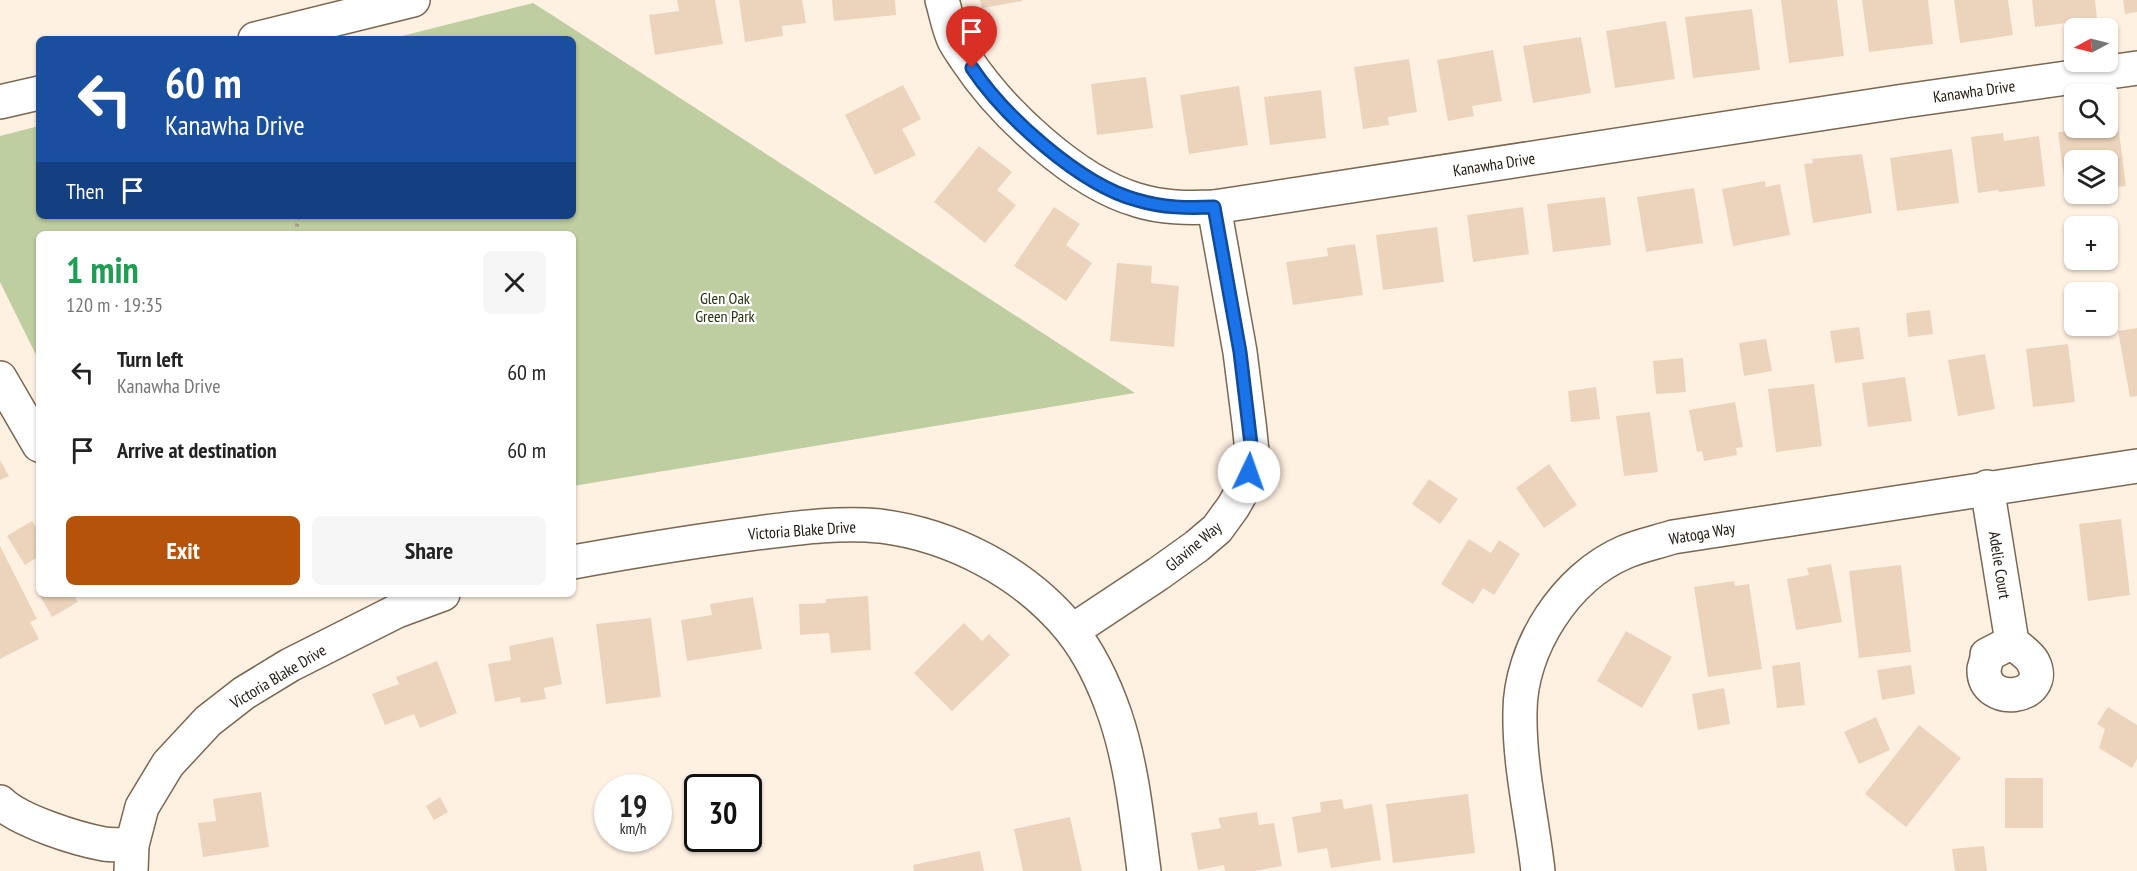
<!DOCTYPE html>
<html lang="en">
<head>
<meta charset="utf-8">
<style>
  body { margin:0; font-family:"PT Sans Narrow",sans-serif; background:#f6f6f6; color:#222; height:100vh; display:flex; flex-direction:column; font-size:22px; white-space:nowrap }
  * { box-sizing:border-box; margin:0 }
  p { font-size:20px; color:#767676 }
  .icon { flex:none; width:33px; height:33px; fill:none; stroke:currentColor; stroke-width:2; stroke-linecap:round; stroke-linejoin:round }
  .map { position:relative; flex:1; overflow:hidden }
  .sheet { position:absolute; left:36px; top:231px; width:540px; height:366px; display:flex; flex-direction:column; background:#fff; border-radius:9px; box-shadow:0 2px 4px #0004 }
  .sheet>* { flex:none }
  .guide { position:absolute; left:36px; top:36px; width:540px; height:183px; border-radius:9px; box-shadow:0 2px 4px #0004; background:#1a4fa0; color:#fff; overflow:hidden }
  .needle { width:39px; rotate:263deg }
  .controls { position:absolute; left:2064px; top:18px; display:grid; gap:12px }
  .controls a { display:grid; place-items:center; width:54px; height:54px; border-radius:9px; background:#fff; box-shadow:0 2px 4px #0004; font-size:30px }
  .speed { position:absolute; left:594px; top:774px; display:flex; gap:12px; font-size:30px; font-weight:700; text-align:center }
  .speed>* { display:grid; place-content:center; width:78px; height:78px; border-radius:50%; background:#fff; box-shadow:0 2px 4px #0004; line-height:1 }
  .speed small { font-size:15px; font-weight:400 }
  .speed .limit { border:3px solid #111; border-radius:9px; background:#fff; color:#111 }
  .pin { position:absolute; display:grid; place-items:center; width:51px; height:51px; color:#fff; margin:-62px -26px; border-radius:50% 50% 50% 0; rotate:-45deg; box-shadow:0 0 6px #0007 }
  .pin .icon { rotate:45deg }
  .me { position:absolute; width:66px; margin:-33px; rotate:3deg; stroke-linejoin:round; filter:drop-shadow(0 0 4px #0008) }
  .turn { display:flex; align-items:center; gap:21px; height:126px; padding:0 30px; font-size:27px }
  .turn .icon { width:78px; height:78px; stroke-width:2.5 }
  .turn b { display:block; font-size:42px; line-height:51px }
  .then { display:flex; align-items:center; height:57px; padding:0 30px; background:#0003; gap:12px; font-size:22px }
  .round { display:grid; place-items:center; flex:none; width:63px; height:63px; border-radius:9px; background:#f6f6f6 }
  .headline { display:flex; align-items:center; justify-content:space-between; height:102px; padding:0 30px }
  h1 { font-size:36px; font-weight:600; line-height:45px; color:#1e9e55 }
  .primary-button { display:flex; gap:12px; margin-top:auto; padding:12px 30px }
  .primary-button a { flex:1; height:69px; border-radius:9px; background:#b45309; color:#fff; font-size:24px; font-weight:600; line-height:69px; text-align:center }
  .primary-button a+a { background:#f6f6f6; color:#222 }
  ul { padding:0; list-style:none }
  li { display:flex; align-items:center; gap:18px; height:78px; padding:0 30px }
  li div { flex:1 }
  li b { display:block; font-size:22px }
  li em { font-style:normal }
  .map>svg:first-child { display:block }
</style>
</head>
<body>
<div class="map">
<svg width="2137" height="871" viewBox="0 0 2137 871">
  <rect width="100%" height="100%" fill="#fff1e2"/>
  <polygon fill="#becea1" points="533,3 552,15 1135,393 573,486 573,234 39,234 39,361 0,282 0,136 39,126 39,216 573,216 573,39 390,39"/>
  <g fill="#ebd4bb">
    <polygon points="677,0 715,0 723,44 655,55 649,15 679,11"/>
    <polygon points="739,0 802,0 806,23 782,26 783,36 745,42"/>
    <polygon points="832,0 895,0 896,15 834,21"/>
    <polygon points="980,0 1022,0 1022,1 982,8"/>
    <polygon points="1781,0 1837,0 1844,56 1789,63"/>
    <polygon points="1862,0 1928,0 1933,44 1869,52"/>
    <polygon points="1954,0 2008,0 2013,35 1960,43"/>
    <polygon points="2032,0 2095,0 2097,19 2035,27"/>
    <polygon points="2123,0 2137,0 2137,12 2125,14"/>
    <polygon points="1752,9 1760,70 1693,78 1685,17"/>
    <polygon points="1666,21 1675,79 1615,88 1606,31"/>
    <polygon points="1581,37 1591,93 1533,103 1523,46"/>
    <polygon points="1493,50 1502,101 1472,106 1474,116 1448,121 1437,60"/>
    <polygon points="1409,59 1417,112 1388,117 1389,125 1363,129 1354,67"/>
    <polygon points="1146,77 1153,128 1097,135 1091,84"/>
    <polygon points="903,85 921,119 902,129 916,155 875,175 845,115"/>
    <polygon points="1239,86 1248,145 1189,154 1180,95"/>
    <polygon points="1321,90 1326,138 1270,145 1264,97"/>
    <polygon points="2118,124 2126,186 2108,188 2108,160 2074,160 2074,192 2066,193 2058,132 2108,128 2108,126"/>
    <polygon points="2003,133 2004,141 2039,136 2045,186 1999,192 1998,190 1978,193 1971,137"/>
    <polygon points="979,146 1012,172 997,190 1016,205 985,243 934,202"/>
    <polygon points="1952,149 1959,203 1897,211 1890,158"/>
    <polygon points="1862,154 1872,213 1813,223 1804,164 1813,163 1812,159"/>
    <polygon points="1765,181 1766,187 1780,184 1790,235 1733,246 1722,189"/>
    <polygon points="1694,188 1703,243 1646,252 1637,197"/>
    <polygon points="1605,197 1611,245 1553,252 1547,204"/>
    <polygon points="1054,207 1080,224 1066,245 1092,263 1066,301 1014,266"/>
    <polygon points="1523,207 1529,254 1473,262 1467,215"/>
    <polygon points="1437,227 1444,282 1383,290 1376,235"/>
    <polygon points="1355,244 1363,295 1293,305 1286,262 1328,256 1327,248"/>
    <polygon points="1117,263 1152,266 1151,283 1179,286 1174,347 1110,341"/>
    <polygon points="1930,310 1933,334 1908,337 1906,313"/>
    <polygon points="1859,327 1864,359 1835,363 1830,331"/>
    <polygon points="2137,328 2137,396 2130,397 2118,331"/>
    <polygon points="1766,339 1772,371 1744,376 1739,343"/>
    <polygon points="2068,344 2075,402 2033,407 2026,349"/>
    <polygon points="1985,354 1995,409 1958,416 1948,360"/>
    <polygon points="1683,358 1686,392 1656,394 1653,361"/>
    <polygon points="1905,377 1912,421 1868,427 1862,383"/>
    <polygon points="1814,384 1822,446 1776,452 1768,389"/>
    <polygon points="1596,387 1600,419 1571,422 1568,391"/>
    <polygon points="1735,402 1743,447 1736,448 1737,455 1704,461 1702,451 1697,452 1689,410"/>
    <polygon points="1650,412 1658,472 1624,476 1616,416"/>
    <polygon points="0,460 9,476 0,480"/>
    <polygon points="1549,464 1577,505 1544,528 1516,488"/>
    <polygon points="1429,479 1458,499 1440,524 1412,504"/>
    <polygon points="2121,519 2130,595 2088,601 2079,524"/>
    <polygon points="32,521 39,532 39,556 25,565 7,536"/>
    <polygon points="1469,539 1491,553 1499,540 1520,554 1494,595 1483,588 1473,604 1441,584"/>
    <polygon points="0,546 37,619 30,622 39,639 0,659"/>
    <polygon points="1831,564 1842,622 1796,630 1787,579 1809,575 1807,568"/>
    <polygon points="1901,565 1911,652 1859,658 1849,571"/>
    <polygon points="1734,581 1735,586 1749,584 1762,669 1708,677 1694,587"/>
    <polygon points="39,594 73,594 78,602 52,617"/>
    <polygon points="868,596 871,650 831,653 829,633 800,635 799,604 826,603 826,599"/>
    <polygon points="753,597 762,649 687,661 681,620 712,615 710,604"/>
    <polygon points="651,618 661,697 606,704 596,624"/>
    <polygon points="964,623 982,641 989,634 1010,655 952,711 914,673"/>
    <polygon points="1626,631 1672,657 1642,708 1597,681"/>
    <polygon points="553,637 562,684 544,688 546,699 521,703 520,697 495,702 488,664 511,660 509,646"/>
    <polygon points="437,661 457,713 420,728 414,714 385,725 372,694 399,684 396,677"/>
    <polygon points="1800,662 1805,705 1777,708 1772,666"/>
    <polygon points="1911,665 1915,694 1882,700 1877,670"/>
    <polygon points="1724,688 1730,724 1698,730 1692,694"/>
    <polygon points="2108,707 2137,725 2137,759 2132,768 2099,748 2105,729 2097,724"/>
    <polygon points="1876,717 1890,750 1859,764 1844,732"/>
    <polygon points="1919,725 1961,758 1906,827 1865,794"/>
    <rect x="2005" y="778" width="38" height="50"/>
    <polygon points="261,792 269,847 203,857 198,823 216,821 213,799"/>
    <polygon points="1468,794 1475,853 1393,863 1386,804"/>
    <polygon points="440,797 448,812 434,820 426,806"/>
    <polygon points="1342,799 1344,809 1372,804 1381,860 1331,868 1327,848 1298,853 1292,817 1321,812 1320,802"/>
    <polygon points="1257,812 1259,825 1274,823 1282,866 1255,871 1225,871 1224,865 1198,870 1191,833 1221,828 1218,818"/>
    <polygon points="1070,817 1082,871 1023,871 1014,829"/>
    <polygon points="1984,846 1987,871 1955,871 1952,849"/>
    <polygon points="980,851 984,871 914,871 913,865"/>
  </g>
  <g fill="none" stroke-linecap="round" stroke-linejoin="round">
    <defs>
      <g id="minor">
        <path d="M942,0C946,13 948,27 954,40C957,46 962,53 966,59C1001,112 1075,182 1137,200C1162,208 1188,208 1214,207L1904,101L2137,68"/>
        <polyline points="255,39 413,0"/>
        <polyline points="0,102 39,93"/>
        <polyline points="0,378 39,445"/>
        <path d="M1987,487L2012,642L1987,655C1987,660 1985,665 1984,669C1983,709 2052,699 2033,662C2029,654 2018,648 2012,642"/>
        <path d="M573,562C634,551 696,541 757,533C797,528 839,522 880,526C952,535 1025,573 1071,630C1090,654 1105,686 1115,715C1132,765 1137,819 1144,871"/>
        <polyline points="1072,631 1158,574 1197,546 1217,529 1233,507 1246,484 1253,461 1249,423 1240,352 1214,207"/>
        <path d="M0,802C19,821 77,839 104,844C113,845 123,845 132,845"/>
        <polyline points="131,871 132,845 142,807 168,764 208,721 244,693 290,665 397,611 443,594"/>
        <path d="M1538,871C1532,818 1519,765 1520,712C1520,648 1566,577 1625,552C1641,545 1658,542 1673,537L2137,466"/>
      </g>
    </defs>
    <use href="#minor" stroke="#7b6751" stroke-width="36"/>
    <polyline stroke="#a79c8f" stroke-width="4" stroke-dasharray="3 4.5" stroke-linecap="butt" points="295,234 299,216"/>
    <use href="#minor" stroke="#fff" stroke-width="33"/>
  </g>
  <g fill="none" stroke-linecap="round" stroke-linejoin="round">
    <defs>
      <path id="route" d="M972,68C1004,116 1080,185 1137,200C1163,208 1188,208 1214,207L1240,352L1253,461L1249,472"/>
    </defs>
    <use href="#route" stroke="#114b97" stroke-width="15"/>
    <use href="#route" stroke="#1a73e8" stroke-width="10"/>
  </g>
  <g text-anchor="middle" stroke-width="4.5" stroke-linejoin="round" paint-order="stroke">
    <g font-size="16" fill="#1d150c" stroke="#fff">
      <text transform="translate(1974 91) rotate(-8)" y="6">Kanawha Drive</text>
      <text transform="translate(1494 164) rotate(-9)" y="6">Kanawha Drive</text>
      <text transform="translate(802 530) rotate(-4)" y="6">Victoria Blake Drive</text>
      <text transform="translate(1702 533) rotate(-10)" y="6">Watoga Way</text>
      <text transform="translate(1193 546) rotate(-40)" y="6">Glavine Way</text>
      <text transform="translate(2000 565) rotate(81)" y="6">Adelie Court</text>
      <text transform="translate(278 676) rotate(-31)" y="6">Victoria Blake Drive</text>
    </g>
    <g font-size="16" fill="#25300c" stroke="#fff">
      <text x="725" y="304">Glen Oak<tspan x="725" dy="18">Green Park</tspan></text>
    </g>
  </g>
</svg>
<div class="controls">
<a><svg class="needle" viewBox="-14 -14 28 28"><path d="M0-13l5 13h-10z" fill="#e53935"/><path d="M0 13l5-13h-10z" fill="#767676"/></svg></a>
<a><svg class="icon" aria-label="search" viewBox="0 0 24 24"><circle cx="10" cy="10" r="6"/><path d="M15 15l6 6"/></svg></a>
<a><svg class="icon" aria-label="layers" viewBox="0 0 24 24"><path d="M12 4l9 5-9 5-9-5zM3 14l9 5 9-5"/></svg></a>
<a>+</a>
<a>−</a>
</div>
<div class="speed"><div>19<small>km/h</small></div><div class="limit">30</div></div>
<div class="pin" style="left:972px;top:68px;background:#d93025"><svg class="icon" aria-label="arrive" viewBox="0 0 24 24"><path d="M6 21V4h12l-3 4 3 4H6"/></svg></div>
<svg class="me" style="left:1249px;top:472px" viewBox="-20 -20 40 40"><circle r="19" fill="#fff"/><path d="M0-13L10 11 0 6-10 11z" fill="#1a73e8"/></svg>
<div class="guide">
<div class="turn"><svg class="icon" aria-label="left" viewBox="0 0 24 24"><path d="M17 20v-9H6M10 6l-5 5 5 5"/></svg><div><b>60 m</b>Kanawha Drive</div></div>
<div class="then">Then<svg class="icon" aria-label="arrive" viewBox="0 0 24 24"><path d="M6 21V4h12l-3 4 3 4H6"/></svg></div>
</div>
<section class="sheet">
<div class="headline"><div><h1>1 min</h1><p>120 m · 19:35</p></div><a class="round"><svg class="icon" aria-label="close" viewBox="0 0 24 24"><path d="M6 6l12 12M18 6L6 18"/></svg></a></div>
<ul>
<li><svg class="icon" aria-label="left" viewBox="0 0 24 24"><path d="M17 20v-9H6M10 6l-5 5 5 5"/></svg><div><b>Turn left</b><p>Kanawha Drive</p></div><em>60 m</em></li>
<li><svg class="icon" aria-label="arrive" viewBox="0 0 24 24"><path d="M6 21V4h12l-3 4 3 4H6"/></svg><div><b>Arrive at destination</b></div><em>60 m</em></li>
</ul>
<div class="primary-button"><a>Exit</a><a>Share</a></div>
</section>
</div>
</body>
</html>
